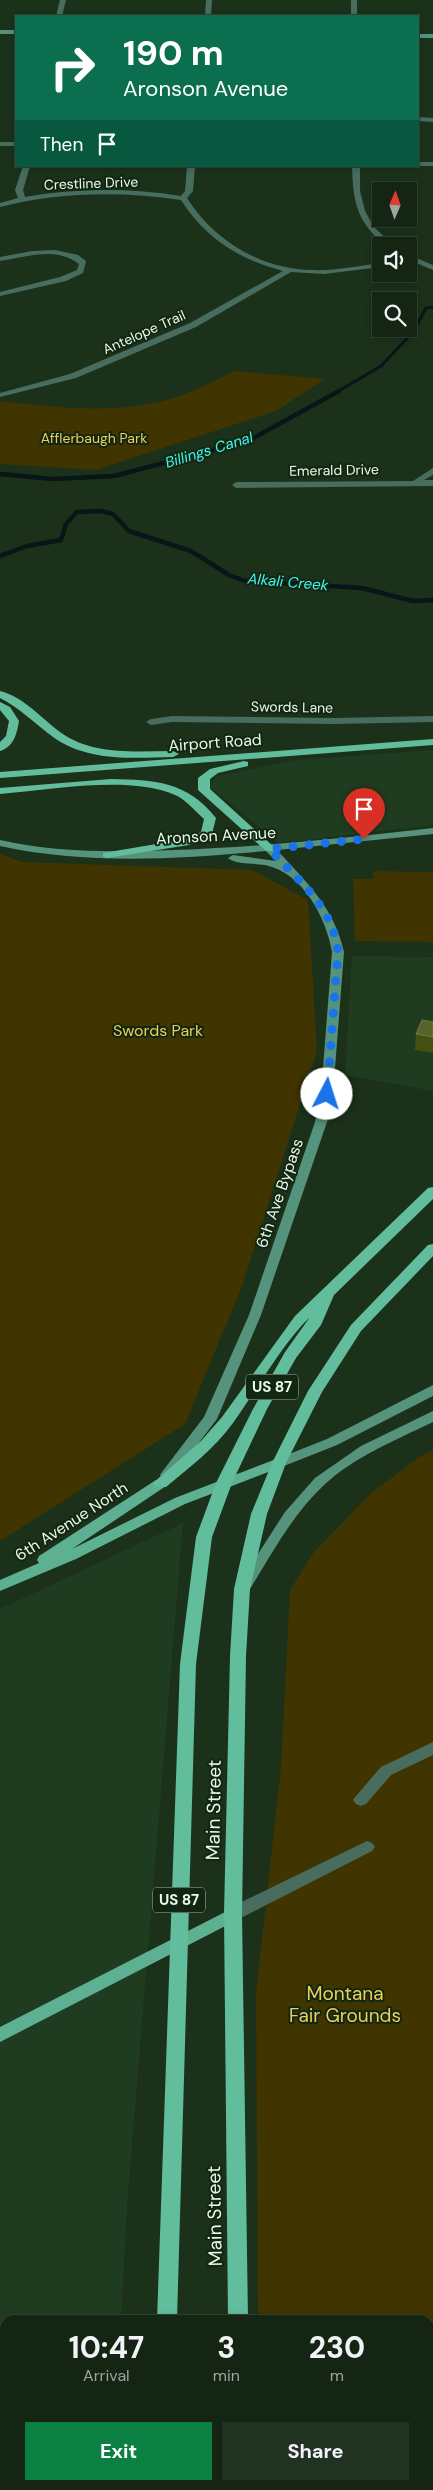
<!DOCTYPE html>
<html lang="en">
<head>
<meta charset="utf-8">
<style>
  body { margin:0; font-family:"DM Sans",sans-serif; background:#213122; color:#f1f3f6; height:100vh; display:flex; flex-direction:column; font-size:19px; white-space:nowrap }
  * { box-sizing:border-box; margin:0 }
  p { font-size:16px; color:#9da5a0 }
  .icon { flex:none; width:28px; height:28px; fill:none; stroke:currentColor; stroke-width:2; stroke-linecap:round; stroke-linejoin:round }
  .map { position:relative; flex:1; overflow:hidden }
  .sheet { position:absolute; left:0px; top:2315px; width:434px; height:175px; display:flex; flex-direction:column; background:#142514; border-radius:15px 15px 0 0; box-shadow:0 2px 8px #0003,0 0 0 1px #334234 }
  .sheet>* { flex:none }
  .banner { position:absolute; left:15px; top:15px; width:404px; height:152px; border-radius:0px; box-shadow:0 2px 8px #0003,0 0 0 1px #334234; background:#0b6e4f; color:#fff; overflow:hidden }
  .needle { width:32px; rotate:2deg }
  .buttons { position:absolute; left:372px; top:182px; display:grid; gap:10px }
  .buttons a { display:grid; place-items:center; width:45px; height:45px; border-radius:0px; background:#142514; box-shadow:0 2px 8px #0003,0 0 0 1px #334234; font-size:25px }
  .pin { position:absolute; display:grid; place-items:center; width:42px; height:42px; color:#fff; margin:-51px -21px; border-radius:50% 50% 50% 0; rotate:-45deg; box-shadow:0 0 5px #0007 }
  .pin .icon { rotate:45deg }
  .me { position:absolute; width:55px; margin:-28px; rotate:5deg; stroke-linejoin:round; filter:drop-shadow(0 0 4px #0008) }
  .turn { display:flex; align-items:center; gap:18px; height:105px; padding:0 25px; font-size:22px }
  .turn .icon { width:65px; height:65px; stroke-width:2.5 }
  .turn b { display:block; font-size:35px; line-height:42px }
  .then { display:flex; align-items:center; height:48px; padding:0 25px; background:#0003; gap:10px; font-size:19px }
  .eta { display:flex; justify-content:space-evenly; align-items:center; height:85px; text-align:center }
  .eta b { font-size:30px; font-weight:700; line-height:35px }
  .primary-button { display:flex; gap:10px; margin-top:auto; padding:10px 25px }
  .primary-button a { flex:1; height:58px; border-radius:0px; background:#0b8043; color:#fff; font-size:20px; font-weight:700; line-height:58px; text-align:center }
  .primary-button a+a { background:#213122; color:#f1f3f6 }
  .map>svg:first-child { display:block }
</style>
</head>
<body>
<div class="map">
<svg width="433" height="2490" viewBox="0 0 433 2490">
  <rect width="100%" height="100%" fill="#1b311a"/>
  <g fill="#203c20">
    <polygon points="433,750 433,825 279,843 209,786 217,776 295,760"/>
    <polygon points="352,956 433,957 433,1091 345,1075"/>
    <polygon points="183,1523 127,2206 121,2320 5,2320 5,2485 121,2485 121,2490 0,2490 0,1609"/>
  </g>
  <g fill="#403401">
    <path d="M235,371L325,379L276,411L96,470L0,464V401C60,408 125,416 183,395C201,388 218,379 235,371Z"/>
    <polygon points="0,854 22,862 252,870 308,900 317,1051 242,1286 185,1424 0,1541"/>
    <polygon points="373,871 433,872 433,942 355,941 353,879 373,879"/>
    <polygon points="433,1450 433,2490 259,2490 259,2485 429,2485 429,2320 258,2320 256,1993 281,1767 290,1590 314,1552 370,1494 418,1458"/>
  </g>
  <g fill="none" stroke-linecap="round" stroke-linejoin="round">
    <polyline stroke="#071616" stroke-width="3" points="337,392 381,366 413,332 426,308 433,307"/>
    <g stroke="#071616" stroke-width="4.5">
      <polyline points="0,474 53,479 114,476 248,441 339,391"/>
      <polyline points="0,556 27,546 61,540 66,524 77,512 101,511 113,514 129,531 191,551 229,575 245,581 362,588 413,601 433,600"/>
    </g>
    <g fill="#486d5f" fill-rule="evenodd">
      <polygon points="60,0 66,0 62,16 56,16"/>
      <polygon points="206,0 212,0 211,16 205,16"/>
      <rect x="351" y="0" width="6" height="16"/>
      <polygon points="418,117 433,118 433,122 418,121"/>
      <rect x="0" y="142" width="16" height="4"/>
      <rect x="418" y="162" width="15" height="4"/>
      <path d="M23,166H30L23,190L25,197C77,188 129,188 181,196L185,191L187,166H195L193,191L187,198C214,241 261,269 312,270C335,271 358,266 381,263V267L324,274L291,272L196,327L76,378L0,397V393L70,374L190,323L283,271C240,260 205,238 181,200C120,191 59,192 0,207V203L18,198L15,190Z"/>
      <path d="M352,166H360V191L365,211L374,227L394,246H386C357,222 353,203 352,166Z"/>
      <path d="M55,250L78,255L86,261L83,273L66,281L0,296V292L60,277L77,270L79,264C56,246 26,257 0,261V257L32,251Z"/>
      <polygon points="409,255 433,265 433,270 409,260"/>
      <polygon points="433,468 433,475 424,480 433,480 433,486 236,488 232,485 236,482 413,481"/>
      <polygon points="172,716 334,718 433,716 433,722 334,724 172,722 151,725 146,722 151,719"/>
      <polygon points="433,1742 433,1755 391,1775 366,1804 361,1806 356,1804 353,1800 356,1796 381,1767"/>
      <polygon points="367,1841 372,1843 375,1847 372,1851 239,1919 233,1920 227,1919 225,1914 227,1909"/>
      <polygon points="5,2467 5,2485 8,2485 0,2489 0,2469"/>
    </g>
    <g fill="#55937c" fill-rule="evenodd">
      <rect x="0" y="30" width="16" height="4"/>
      <rect x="418" y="34" width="15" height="4"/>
      <path d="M433,828V834L277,850C307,883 334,907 344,952L333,1094L327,1122L261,1315L217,1419L172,1478H162L160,1475L162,1472L204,1417L249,1315L315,1122L321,1094L332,952C326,917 303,873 265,865C254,863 236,865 228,858L233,855L276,861L266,851C179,859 86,865 0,846V840C58,853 116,852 175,850C261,847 347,838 433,828Z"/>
      <polygon points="433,1385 433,1396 337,1445 279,1468 274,1466 272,1463 274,1460 327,1439"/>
      <path d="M433,1411V1422C396,1440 354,1457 324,1485C293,1514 272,1553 250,1589H240L238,1585L285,1512L315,1478L361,1446Z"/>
    </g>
    <g fill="#5eb093" fill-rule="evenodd">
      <polygon points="279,1458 284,1460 286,1463 284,1466 185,1504 76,1559 0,1591 0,1580 39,1563 37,1560 39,1556 156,1480 166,1480 168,1483 166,1486 72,1549 175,1498"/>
      <polygon points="233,1908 239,1909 241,1914 239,1919 0,2042 0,2027"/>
    </g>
    <g fill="#62bd9d" fill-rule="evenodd">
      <path d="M0,691C24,697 41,718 60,732C93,756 135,751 173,751L179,754L173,757C132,758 88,762 53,737C35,724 20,708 0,698Z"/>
      <path d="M0,702L10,707L19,721C17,733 14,747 0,751V742L6,736L9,721L0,710Z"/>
      <polygon points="433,739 433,745 0,778 0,772"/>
      <polygon points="244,761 248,762 248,766 218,773 210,779 210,789 274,847 274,851 266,851 198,790 198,778 210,769"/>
      <path d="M111,779C154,780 187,781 216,818L212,834L189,845L107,858L103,857V853L186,839L201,832L204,819C195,811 185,799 175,795C128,775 51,790 0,794V788Z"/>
      <path d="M433,1187V1199L334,1295L321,1325L296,1358L267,1409L232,1483L212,1537L196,1664L177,2320H157L180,1664L196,1537L216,1483L253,1409L285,1352L310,1317C282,1344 256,1391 233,1423C215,1448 190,1467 166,1487H156L153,1483L201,1441L222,1417L295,1316L428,1188Z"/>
      <polygon points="433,1244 433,1256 361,1331 322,1392 286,1463 267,1514 250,1589 246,1656 242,1914 248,2320 228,2320 224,1914 230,1656 234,1589 251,1514 272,1463 308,1391 351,1325 428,1245"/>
      <polygon points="138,2485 159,2485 161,2490 140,2490"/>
      <rect x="225" y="2485" width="20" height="5"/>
    </g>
  </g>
  <polygon fill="#455110" points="433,1022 433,1053 415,1050 416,1034"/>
  <polygon fill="#576328" stroke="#6e7a46" points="422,1020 433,1022 433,1037 416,1034"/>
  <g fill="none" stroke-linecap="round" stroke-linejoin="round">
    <path stroke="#1a73e8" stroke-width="9" stroke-dasharray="0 16.2" d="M327,1094L338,952C333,906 298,881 270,849L364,839"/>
  </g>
  <g text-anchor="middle" stroke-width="4" stroke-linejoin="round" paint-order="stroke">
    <g font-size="14" fill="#eaf8e9" stroke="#112711">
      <text transform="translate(91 183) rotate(-2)" y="5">Crestline Drive</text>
      <text transform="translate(144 332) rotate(-24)" y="5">Antelope Trail</text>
      <text transform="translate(334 470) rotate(-1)" y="5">Emerald Drive</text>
      <text transform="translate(292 707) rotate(1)" y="5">Swords Lane</text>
    </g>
    <g font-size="14" fill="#edce5b" stroke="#112711">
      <text x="94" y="443">Afflerbaugh Park</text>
    </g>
    <g font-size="15" font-style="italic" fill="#42f3f0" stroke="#112711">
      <text transform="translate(209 450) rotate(-17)" y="5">Billings Canal</text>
      <text transform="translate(288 582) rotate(5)" y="5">Alkali Creek</text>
    </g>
    <g fill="#112711" stroke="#a9b9a8" stroke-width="1">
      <rect x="246" y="1374.5" width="52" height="25" rx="4"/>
      <rect x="153" y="1887.5" width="52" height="25" rx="4"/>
    </g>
    <g font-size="15" font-weight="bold" fill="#eaf8e9">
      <text x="272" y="1392">US 87</text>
      <text x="179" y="1905">US 87</text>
    </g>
    <g font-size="16" fill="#eaf8e9" stroke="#112711">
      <text transform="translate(215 742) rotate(-4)" y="6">Airport Road</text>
      <text transform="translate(216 835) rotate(-3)" y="6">Aronson Avenue</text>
      <text transform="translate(279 1193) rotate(-71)" y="6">6th Ave Bypass</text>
      <text transform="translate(71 1521) rotate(-33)" y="6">6th Avenue North</text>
    </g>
    <g font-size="16" fill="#edce5b" stroke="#112711">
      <text x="158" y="1036">Swords Park</text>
    </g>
    <g font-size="19" fill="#eaf8e9" stroke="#112711">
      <text transform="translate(213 1810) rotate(-89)" y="7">Main Street</text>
      <text transform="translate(214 2216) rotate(-91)" y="7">Main Street</text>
    </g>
    <g font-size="19" fill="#edce5b" stroke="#112711">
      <text x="345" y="2000">Montana<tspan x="345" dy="22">Fair Grounds</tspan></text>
    </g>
  </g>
</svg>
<div class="buttons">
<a><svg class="needle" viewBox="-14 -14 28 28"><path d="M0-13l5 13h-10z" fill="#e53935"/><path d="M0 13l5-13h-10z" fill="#9da5a0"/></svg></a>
<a><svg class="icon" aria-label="sound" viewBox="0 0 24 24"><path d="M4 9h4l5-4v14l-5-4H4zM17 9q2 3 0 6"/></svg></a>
<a><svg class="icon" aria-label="search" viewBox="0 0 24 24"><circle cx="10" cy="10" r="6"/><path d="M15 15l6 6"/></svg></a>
</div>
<div class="pin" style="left:364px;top:839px;background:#d93025"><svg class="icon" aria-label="arrive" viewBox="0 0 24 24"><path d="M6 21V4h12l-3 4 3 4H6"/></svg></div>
<svg class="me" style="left:327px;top:1094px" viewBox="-20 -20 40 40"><circle r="19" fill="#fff"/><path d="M0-13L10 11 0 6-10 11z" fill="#1a73e8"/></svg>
<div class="banner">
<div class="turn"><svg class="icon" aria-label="right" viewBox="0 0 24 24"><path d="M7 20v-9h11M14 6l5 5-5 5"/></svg><div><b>190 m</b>Aronson Avenue</div></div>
<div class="then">Then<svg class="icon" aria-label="arrive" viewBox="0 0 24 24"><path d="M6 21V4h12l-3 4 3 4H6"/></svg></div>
</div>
<section class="sheet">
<div class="eta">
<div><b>10:47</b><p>Arrival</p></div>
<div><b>3</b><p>min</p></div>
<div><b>230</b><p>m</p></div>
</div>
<div class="primary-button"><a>Exit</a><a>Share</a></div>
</section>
</div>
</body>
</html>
